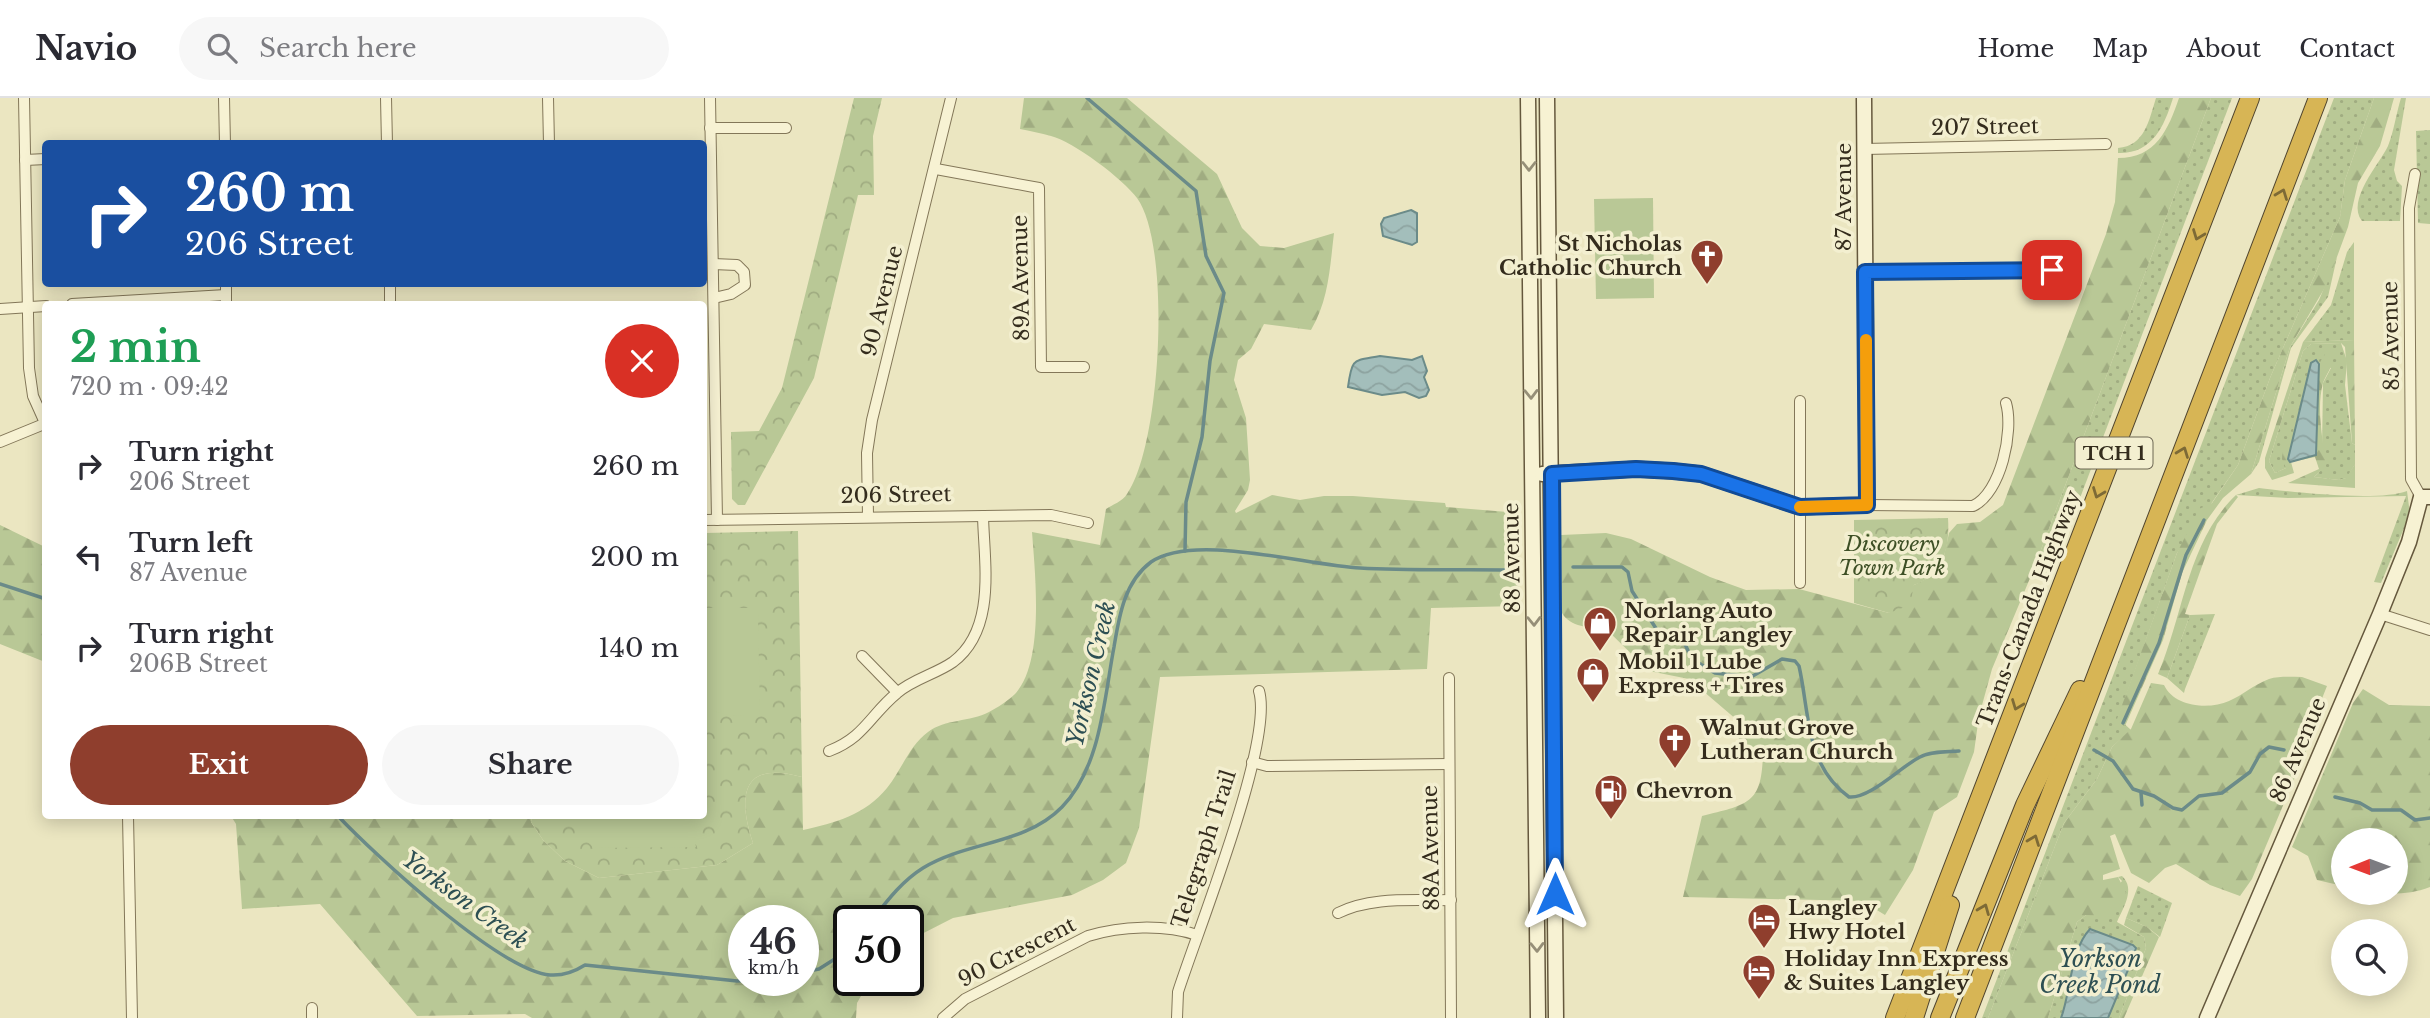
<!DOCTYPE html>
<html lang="en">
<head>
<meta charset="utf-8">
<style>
  body { margin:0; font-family:"Libre Baskerville",serif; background:#f7f7f7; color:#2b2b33; height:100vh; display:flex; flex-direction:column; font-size:26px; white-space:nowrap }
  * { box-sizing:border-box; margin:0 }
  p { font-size:23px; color:#7c7c81 }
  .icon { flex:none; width:38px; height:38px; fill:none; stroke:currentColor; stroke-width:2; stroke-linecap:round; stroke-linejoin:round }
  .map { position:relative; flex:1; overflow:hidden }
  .drawer { position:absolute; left:42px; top:203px; width:665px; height:518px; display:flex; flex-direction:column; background:#fff; border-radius:7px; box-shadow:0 4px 18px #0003 }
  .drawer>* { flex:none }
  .hud { position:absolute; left:42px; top:42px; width:665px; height:147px; border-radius:7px; box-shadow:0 4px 18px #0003; background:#1a4fa0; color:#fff; overflow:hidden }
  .needle { width:46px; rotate:269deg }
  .tools { position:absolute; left:2331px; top:730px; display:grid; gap:14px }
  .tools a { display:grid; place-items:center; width:77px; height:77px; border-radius:50%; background:#fff; box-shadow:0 4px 18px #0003; font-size:35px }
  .speed { position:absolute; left:728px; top:807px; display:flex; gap:14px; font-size:35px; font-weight:700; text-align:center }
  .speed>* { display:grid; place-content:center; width:91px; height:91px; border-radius:50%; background:#fff; box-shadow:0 4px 18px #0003; line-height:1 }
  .speed small { font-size:18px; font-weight:400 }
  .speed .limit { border:4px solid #111; border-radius:10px; background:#fff; color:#111 }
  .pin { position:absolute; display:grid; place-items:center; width:60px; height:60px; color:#fff; margin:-30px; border-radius:14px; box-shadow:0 4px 10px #0006 }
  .me { position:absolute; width:77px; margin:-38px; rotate:0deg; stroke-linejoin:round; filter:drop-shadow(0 0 5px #0008) }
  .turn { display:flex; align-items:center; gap:24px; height:147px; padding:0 28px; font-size:32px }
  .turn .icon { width:91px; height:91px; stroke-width:2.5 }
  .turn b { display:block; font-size:49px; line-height:60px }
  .round { display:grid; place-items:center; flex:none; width:74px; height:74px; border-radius:37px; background:#f7f7f7 }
  .summary { display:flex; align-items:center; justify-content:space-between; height:119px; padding:0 28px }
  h1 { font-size:42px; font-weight:800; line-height:52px; color:#1e9e55 }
  .cta { display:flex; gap:14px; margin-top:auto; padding:14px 28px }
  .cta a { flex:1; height:80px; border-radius:42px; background:#8f3e2d; color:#fff; font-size:28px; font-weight:800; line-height:80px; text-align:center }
  .cta a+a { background:#f7f7f7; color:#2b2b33 }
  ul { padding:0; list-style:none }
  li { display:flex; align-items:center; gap:21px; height:91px; padding:0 28px }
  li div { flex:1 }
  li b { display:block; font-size:26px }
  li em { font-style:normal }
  header { display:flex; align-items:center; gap:42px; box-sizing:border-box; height:98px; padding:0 35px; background:#fff; border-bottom:2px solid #e1e1e2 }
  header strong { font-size:33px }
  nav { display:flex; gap:38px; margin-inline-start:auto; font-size:24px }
  .search { width:490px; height:63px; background:#f7f7f7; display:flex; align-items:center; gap:18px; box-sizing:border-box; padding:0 24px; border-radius:38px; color:#7c7c81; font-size:26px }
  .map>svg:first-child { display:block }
</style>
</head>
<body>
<header>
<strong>Navio</strong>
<div class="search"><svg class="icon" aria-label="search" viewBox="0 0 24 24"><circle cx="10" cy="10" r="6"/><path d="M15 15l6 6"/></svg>Search here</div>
<nav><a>Home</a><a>Map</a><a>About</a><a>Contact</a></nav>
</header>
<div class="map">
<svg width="2430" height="920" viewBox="0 0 2430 920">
  <defs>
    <pattern id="grass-dots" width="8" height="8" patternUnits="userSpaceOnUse" patternTransform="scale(1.75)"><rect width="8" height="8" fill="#b9c896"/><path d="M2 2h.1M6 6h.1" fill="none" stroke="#a0ac81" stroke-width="1.8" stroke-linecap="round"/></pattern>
    <pattern id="forest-firs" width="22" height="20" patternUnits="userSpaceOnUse" patternTransform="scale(1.75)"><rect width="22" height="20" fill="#b9c896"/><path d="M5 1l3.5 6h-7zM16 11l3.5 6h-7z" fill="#a0ac81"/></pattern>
    <pattern id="park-crowns" width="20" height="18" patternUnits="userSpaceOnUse" patternTransform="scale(1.75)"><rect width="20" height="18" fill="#b9c896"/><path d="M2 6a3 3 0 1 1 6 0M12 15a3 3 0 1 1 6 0" fill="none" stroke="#a0ac81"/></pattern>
    <pattern id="water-waves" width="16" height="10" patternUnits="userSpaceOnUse" patternTransform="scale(1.75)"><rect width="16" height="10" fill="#a3bebb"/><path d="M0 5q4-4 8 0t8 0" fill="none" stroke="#8da3a0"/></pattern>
  </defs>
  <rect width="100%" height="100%" fill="#ebe6c1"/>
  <g fill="url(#grass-dots)">
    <path d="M2156,0H2173C2164,29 2152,56 2118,55V50C2145,48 2149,22 2156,0Z"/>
    <polygon points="2211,0 2232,0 2050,479 2033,473"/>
    <polygon points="2334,0 2374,0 2345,82 2340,119 2270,280 2238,367 2177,455 2118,620 2131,632 2112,649 2097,681 2064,725 1988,920 1982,920"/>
    <path d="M2401,0H2406L2394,72L2397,83L2402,88L2400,123H2362C2346,102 2379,67 2388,48C2394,33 2396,16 2401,0Z"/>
    <polygon points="2430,32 2430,126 2418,125 2416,33"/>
    <polygon points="2354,144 2354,242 2303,244 2331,207 2347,154"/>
    <polygon points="2337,159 2328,199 2291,250 2259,364 2251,376 2290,249 2319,202"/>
    <path d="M2341,245L2347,263L2345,287L2352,345L2355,347V366L2347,380L2339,382L2314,379C2324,371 2326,362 2322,351L2323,285L2331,270L2311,265L2286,370L2275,375L2269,363L2303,253L2311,246Z"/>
    <path d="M2259,390C2292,394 2379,404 2407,393L2410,416L2381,485L2374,484L2406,398L2288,400L2236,397Z"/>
    <polygon points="2215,516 2185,591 2184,595 2167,580 2190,517"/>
    <path d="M2122,778C2136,791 2123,810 2117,824L2144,839L2146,850L2119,920H2048L2077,824L2086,817H2093L2122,783L2118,779Z"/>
    <polygon points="2138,788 2172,805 2160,839 2147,829 2126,820"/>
  </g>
  <g fill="url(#forest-firs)" fill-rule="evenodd">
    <path d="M1024,0H1127L1217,76L1242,130L1260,148L1284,150L1334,135C1330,168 1329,202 1311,232L1264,226L1251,251L1238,262L1234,282L1246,320L1250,382L1248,392L1235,413L1236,415L1272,397L1300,402L1324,398H1353L1445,405L1446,409L1520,415L1518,508L1431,510L1427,571L1160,579L1139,730L1126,765L1103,782L1072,797L953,820L908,843V822H849V882H870L857,905L856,920H532L525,916L417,918L320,806L242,811L236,726L231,718H532L531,724L543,742L565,763L599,780L717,767L753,745C737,697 742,662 802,679L803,732C835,725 865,717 887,690C901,673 909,648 928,634C945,621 970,624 989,614C997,610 1009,602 1015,596C1045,564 1035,475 1032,434L1100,447L1106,411C1112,407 1123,403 1127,396C1161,349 1172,148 1137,100C1123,81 1074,44 1051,38C1041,35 1030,33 1020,31ZM744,822H803V882H744Z"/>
    <path d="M2179,0H2211L2033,473L1992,571L1979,618L1974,654L1957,699L1934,714L1913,772L1885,817L1862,803L1683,799L1702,718C1750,706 1762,706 1763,653L1740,652L1737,622L1689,581L1649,573L1605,530C1590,530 1570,529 1562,515L1561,437L1606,435L1631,441L1710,479L1746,492L1799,491L1889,515L1914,487L1934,477L1942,467L1949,435L1957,426L1980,424L2003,407L2106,136L2115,104L2118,60C2156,60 2168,32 2179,0Z"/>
    <polygon points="2374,0 2394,0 2380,48 2358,85 2348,129 2327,186 2290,249 2251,376 2223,400 2207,422 2182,475 2163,542 2125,628 2117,621 2177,455 2199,411 2212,405 2238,367 2270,280 2340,119 2345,82"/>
    <path d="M2354,242L2355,347L2352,345L2345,249L2341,245L2311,246L2303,253L2269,363L2275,375L2286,370L2282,361L2283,347L2291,340L2311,265L2316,262L2319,266L2326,254H2331C2336,266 2327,274 2323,285C2316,311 2323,342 2326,368L2314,379L2339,382L2346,380L2355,366V390L2288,385L2319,371L2315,359L2291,364L2294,375L2272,382L2265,370V360L2303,244Z"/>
    <path d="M2236,397L2238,399L2217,426L2185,516L2190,517L2167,580L2158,576C2184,516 2187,444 2236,397Z"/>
    <polygon points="0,427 45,449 45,564 0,546"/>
    <path d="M2302,579L2327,588L2321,603L2326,606L2252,781L2240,798L2210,787L2176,766L2165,770L2149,785L2131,775L2115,736L2110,738L2120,771L2103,777V782L2118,779L2126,795L2113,820L2086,817L2077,824L2048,920H1988L2064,725L2097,681L2112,649L2131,631L2151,585L2164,587C2174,609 2209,612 2229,603C2243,597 2253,587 2269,581C2279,578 2291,579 2302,579Z"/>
    <path d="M2363,591L2389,607L2430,608V789C2412,796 2396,796 2377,795L2396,794V742H2343V788L2317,782L2308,758L2292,749L2353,605Z"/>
    <polygon points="2126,820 2147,829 2159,839 2124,920 2119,920 2146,850 2144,839 2124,827"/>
  </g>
  <g fill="url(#park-crowns)">
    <polygon points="854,0 882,0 873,38 874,97 858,97 814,280 745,407 738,407 732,401 731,334 759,333 782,290"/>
    <path d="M1948,420C1950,450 1943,477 1914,487L1910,507L1889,515L1854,505V422Z"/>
    <path d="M798,433L802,679C742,662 737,697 753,745L717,767L599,780L565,763L543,742L531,724L532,718H704V435Z"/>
  </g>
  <g fill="#b9c896">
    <polygon points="1653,100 1654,200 1596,201 1594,101"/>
    <path d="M704,510H752L758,516L760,618C740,618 721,619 704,608Z"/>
    <polygon points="586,718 691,718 696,749 594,750 586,742"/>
  </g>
  <g fill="url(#water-waves)" stroke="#6b8b89" stroke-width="2">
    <polygon points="1411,112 1417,115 1417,144 1412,147 1383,138 1381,126 1384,120"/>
    <path d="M1380,258L1412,262L1422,258L1427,273L1424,279L1429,292L1426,298L1419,300L1405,294L1382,297L1348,289C1352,259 1353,263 1380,258Z"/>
    <polygon points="2316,262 2319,266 2316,357 2290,364 2288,361 2311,265"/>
    <path d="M2090,831L2133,847L2136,850L2133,860L2108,920H2061C2071,894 2070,852 2090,831Z"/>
  </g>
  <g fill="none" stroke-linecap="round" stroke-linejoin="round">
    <g stroke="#6b8b89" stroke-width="3.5">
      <polyline points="1087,0 1196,93 1206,158 1224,195 1210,263 1202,339 1186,404 1185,453"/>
      <path d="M1573,469H1622L1628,474L1632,493L1657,532L1683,542L1692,561L1715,575L1751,579L1782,561L1795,563L1799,568C1810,617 1805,667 1849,699C1870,701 1900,669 1920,659C1931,653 1947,654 1959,653"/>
      <polyline points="0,486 46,501"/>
      <polyline points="2123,625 2159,545 2186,457 2204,422"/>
      <polyline points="2094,652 2113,663 2133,691 2154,698 2173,710 2182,712 2199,698 2222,695 2250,674 2260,656 2269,649 2284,652"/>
      <polyline points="2141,695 2142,707"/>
      <polyline points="2335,699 2360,705 2372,712 2401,712 2415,722 2430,720"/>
      <path d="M338,718C374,756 500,873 550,877C564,878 574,874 585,867L737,883L754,882"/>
      <path d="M872,822C887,803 902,783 923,770C967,743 1025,747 1062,709C1101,669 1104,601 1114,549C1119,519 1124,484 1151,464C1194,434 1308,468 1360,470C1411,473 1462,471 1514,472"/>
      <polyline points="803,874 819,871 849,852"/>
    </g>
    <defs>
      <g id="street">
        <polyline points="24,0 29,270 33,298 46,327"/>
        <polyline points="224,0 225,46"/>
        <polyline points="386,0 387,46"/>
        <polyline points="548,0 549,46"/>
        <polyline points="710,0 717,422"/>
        <polyline points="710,30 786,30"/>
        <polyline points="1864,51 2106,46"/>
        <polyline points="25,62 46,61"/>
        <polyline points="936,71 1039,90 1041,269 1084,269"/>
        <polyline points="2415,76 2409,110 2411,381 2421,399"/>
        <polyline points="713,166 737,167 744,174 745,187 731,196 714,200"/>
        <polyline points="1865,175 2052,172 2068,176"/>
        <polyline points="226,186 226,206"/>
        <polyline points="390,186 390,206"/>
        <polyline points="72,206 226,197"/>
        <polyline points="0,211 46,208"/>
        <polyline points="0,344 44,326"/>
        <path d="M1867,407L1973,408C2001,395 2014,333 2006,305"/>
        <polyline points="868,418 867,355 872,322 951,0"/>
        <polyline points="704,422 1051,417 1088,425"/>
        <polyline points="1800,485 1800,303"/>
        <polyline points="2380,516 2430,532"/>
        <polyline points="862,558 897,594"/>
        <polyline points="1449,580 1451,920"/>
        <path d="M829,653C865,639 870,617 897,595C913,581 936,576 953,564C997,531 984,464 983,418"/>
        <polyline points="1252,664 1267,668 1449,666"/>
        <polyline points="128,718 132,920"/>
        <path d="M1338,815C1372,798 1413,803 1451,802"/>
        <polyline points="312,910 312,920"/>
        <path d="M943,920L965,901L1088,838C1121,828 1164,826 1197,837"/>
        <path d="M1177,920L1178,894C1197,834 1274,644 1259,593"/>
      </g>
      <g id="secondary">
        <polyline points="1528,0 1538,920"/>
        <polyline points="1547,0 1556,920"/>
        <polyline points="1542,376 1636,371 1673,373 1701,376 1800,409 1867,407 1864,0"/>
        <polyline points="2207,920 2380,516 2409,444 2421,399 2430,399"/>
      </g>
      <g id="highway">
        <polyline points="1895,920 2250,0"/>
        <polyline points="1914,920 1950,807"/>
        <polyline points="1940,920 2025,707 2080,592"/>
        <polyline points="1965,920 2318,0"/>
      </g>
    </defs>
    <use href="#street" stroke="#837759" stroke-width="12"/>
    <use href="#secondary" stroke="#65583d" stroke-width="17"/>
    <use href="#highway" stroke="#51452e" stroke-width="20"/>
    <use href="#street" stroke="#f7f2d3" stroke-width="10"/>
    <use href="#secondary" stroke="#f7f2d3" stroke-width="14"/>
    <use href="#highway" stroke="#d7b555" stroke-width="18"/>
  </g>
  <defs><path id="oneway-chevron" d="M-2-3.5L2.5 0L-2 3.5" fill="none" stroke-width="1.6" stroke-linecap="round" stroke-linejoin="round" transform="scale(1.75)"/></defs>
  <g stroke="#968f78">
    <use href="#oneway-chevron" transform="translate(1529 68) rotate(90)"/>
    <use href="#oneway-chevron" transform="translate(1531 296) rotate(89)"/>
    <use href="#oneway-chevron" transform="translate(1534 523) rotate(89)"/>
    <use href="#oneway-chevron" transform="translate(1537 849) rotate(89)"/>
  </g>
  <g stroke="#7d6a36">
    <use href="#oneway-chevron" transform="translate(2282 96) rotate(-69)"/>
    <use href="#oneway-chevron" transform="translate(2198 137) rotate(111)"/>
    <use href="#oneway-chevron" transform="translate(2183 354) rotate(-69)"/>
    <use href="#oneway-chevron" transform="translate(2098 395) rotate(111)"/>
    <use href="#oneway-chevron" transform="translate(2017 607) rotate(111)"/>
    <use href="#oneway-chevron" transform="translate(2034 742) rotate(-69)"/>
    <use href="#oneway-chevron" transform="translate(1984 811) rotate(-68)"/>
  </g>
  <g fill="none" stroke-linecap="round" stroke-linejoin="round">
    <defs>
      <polyline id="route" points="1555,796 1552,376 1636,371 1673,373 1701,376 1800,409 1867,407 1865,174 2052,172"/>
    </defs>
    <use href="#route" stroke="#114b97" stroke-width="18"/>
    <use href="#route" stroke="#1a73e8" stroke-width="12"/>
    <polyline stroke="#f59e0b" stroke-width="12" points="1800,409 1867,407 1866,242"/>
  </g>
  <defs>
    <symbol id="church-pin" viewBox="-11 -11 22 30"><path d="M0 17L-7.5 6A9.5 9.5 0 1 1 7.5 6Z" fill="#8f3e2d" stroke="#f3efd0"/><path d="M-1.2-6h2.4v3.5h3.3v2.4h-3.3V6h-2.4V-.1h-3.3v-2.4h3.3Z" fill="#fff"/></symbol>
    <symbol id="shop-pin" viewBox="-11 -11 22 30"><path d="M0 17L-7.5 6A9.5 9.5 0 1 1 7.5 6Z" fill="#8f3e2d" stroke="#f3efd0"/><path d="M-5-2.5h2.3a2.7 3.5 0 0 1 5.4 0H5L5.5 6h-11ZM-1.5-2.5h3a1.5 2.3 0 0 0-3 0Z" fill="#fff"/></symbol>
    <symbol id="fuel-pin" viewBox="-11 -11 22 30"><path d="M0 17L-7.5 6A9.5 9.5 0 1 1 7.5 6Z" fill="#8f3e2d" stroke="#f3efd0"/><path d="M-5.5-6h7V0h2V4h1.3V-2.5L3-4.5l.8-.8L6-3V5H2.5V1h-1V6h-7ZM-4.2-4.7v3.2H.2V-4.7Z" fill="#fff"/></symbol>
    <symbol id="hotel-pin" viewBox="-11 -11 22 30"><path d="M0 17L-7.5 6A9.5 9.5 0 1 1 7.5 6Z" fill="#8f3e2d" stroke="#f3efd0"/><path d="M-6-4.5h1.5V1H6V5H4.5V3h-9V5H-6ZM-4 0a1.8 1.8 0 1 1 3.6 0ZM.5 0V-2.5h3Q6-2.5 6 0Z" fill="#fff"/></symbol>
  </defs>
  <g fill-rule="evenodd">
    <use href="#church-pin" x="1688" y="139" width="38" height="52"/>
    <use href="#shop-pin" x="1581" y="506" width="38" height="52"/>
    <use href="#shop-pin" x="1574" y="557" width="38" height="52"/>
    <use href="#church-pin" x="1656" y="623" width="38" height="52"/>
    <use href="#fuel-pin" x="1592" y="674" width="38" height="52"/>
    <use href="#hotel-pin" x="1745" y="803" width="38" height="52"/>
    <use href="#hotel-pin" x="1740" y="854" width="38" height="52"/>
  </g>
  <g text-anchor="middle" stroke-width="7" stroke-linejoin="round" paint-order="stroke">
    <rect fill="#f3efd0" stroke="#6d6653" stroke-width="2" x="2075.5" y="339.5" width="77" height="31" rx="5"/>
    <g font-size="19" font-weight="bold" fill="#342c1d">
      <text x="2114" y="362">TCH 1</text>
    </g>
    <g font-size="21" fill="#342c1d" stroke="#f3efd0">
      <text transform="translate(1985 29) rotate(-1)" y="7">207 Street</text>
      <text transform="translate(1844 99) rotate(-90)" y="7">87 Avenue</text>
      <text transform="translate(1021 180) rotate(-91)" y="7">89A Avenue</text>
      <text transform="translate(882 203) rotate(-76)" y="7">90 Avenue</text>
      <text transform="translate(2391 238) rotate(-91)" y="7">85 Avenue</text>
      <text transform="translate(896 397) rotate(-1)" y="7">206 Street</text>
      <text transform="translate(1512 460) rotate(-91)" y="7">88 Avenue</text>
      <text transform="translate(2029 511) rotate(-69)" y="7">Trans-Canada Highway</text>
      <text transform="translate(2298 652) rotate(-67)" y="7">86 Avenue</text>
      <text transform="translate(1431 750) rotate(-91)" y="7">88A Avenue</text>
      <text transform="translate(1204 751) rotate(-72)" y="7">Telegraph Trail</text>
      <text transform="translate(1017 854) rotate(-27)" y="7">90 Crescent</text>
    </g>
    <g font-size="21" font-weight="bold" fill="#342c1d" stroke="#f3efd0" text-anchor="start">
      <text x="1682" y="153" text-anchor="end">St Nicholas<tspan x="1682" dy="24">Catholic Church</tspan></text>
      <text x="1624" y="520">Norlang Auto<tspan x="1624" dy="24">Repair Langley</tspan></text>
      <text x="1618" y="571">Mobil 1 Lube<tspan x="1618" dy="24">Express + Tires</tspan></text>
      <text x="1700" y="637">Walnut Grove<tspan x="1700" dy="24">Lutheran Church</tspan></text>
      <text x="1636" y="700">Chevron</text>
      <text x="1788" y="817">Langley<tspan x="1788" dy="24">Hwy Hotel</tspan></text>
      <text x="1784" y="868">Holiday Inn Express<tspan x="1784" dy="24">&amp; Suites Langley</tspan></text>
    </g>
    <g font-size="21" font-style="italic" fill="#3d4f25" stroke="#f3efd0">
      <text x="1892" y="453">Discovery<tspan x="1892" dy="24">Town Park</tspan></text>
    </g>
    <g font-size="23" font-style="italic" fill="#2d4f53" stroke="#f3efd0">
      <text transform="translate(1091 576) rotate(-77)" y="8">Yorkson Creek</text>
      <text transform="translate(465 802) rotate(36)" y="8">Yorkson Creek</text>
      <text x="2100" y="869">Yorkson<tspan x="2100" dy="26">Creek Pond</tspan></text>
    </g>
  </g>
</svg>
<div class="tools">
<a><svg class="needle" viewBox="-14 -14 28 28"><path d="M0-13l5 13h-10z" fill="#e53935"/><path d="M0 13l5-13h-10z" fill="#7c7c81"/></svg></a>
<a><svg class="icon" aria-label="search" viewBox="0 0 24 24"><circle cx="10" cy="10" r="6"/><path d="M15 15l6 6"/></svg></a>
</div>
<div class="speed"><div>46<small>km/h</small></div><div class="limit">50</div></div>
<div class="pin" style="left:2052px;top:172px;background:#d93025"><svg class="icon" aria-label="arrive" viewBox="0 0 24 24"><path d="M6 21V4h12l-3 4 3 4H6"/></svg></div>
<svg class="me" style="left:1555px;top:796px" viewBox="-20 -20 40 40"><path d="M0-17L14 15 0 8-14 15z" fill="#1a73e8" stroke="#fff" stroke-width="4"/></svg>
<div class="hud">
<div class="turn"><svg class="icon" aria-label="right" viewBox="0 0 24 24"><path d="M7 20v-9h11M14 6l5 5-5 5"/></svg><div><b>260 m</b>206 Street</div></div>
</div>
<section class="drawer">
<div class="summary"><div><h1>2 min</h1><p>720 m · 09:42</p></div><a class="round" style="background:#d93025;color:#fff"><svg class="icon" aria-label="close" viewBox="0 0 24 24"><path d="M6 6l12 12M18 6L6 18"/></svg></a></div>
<ul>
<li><svg class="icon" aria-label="right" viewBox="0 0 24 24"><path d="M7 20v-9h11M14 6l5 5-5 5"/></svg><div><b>Turn right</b><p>206 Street</p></div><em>260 m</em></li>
<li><svg class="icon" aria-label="left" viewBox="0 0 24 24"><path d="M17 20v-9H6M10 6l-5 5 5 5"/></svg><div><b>Turn left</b><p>87 Avenue</p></div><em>200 m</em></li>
<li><svg class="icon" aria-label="right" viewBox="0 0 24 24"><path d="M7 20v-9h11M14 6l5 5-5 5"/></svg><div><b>Turn right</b><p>206B Street</p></div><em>140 m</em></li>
</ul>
<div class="cta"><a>Exit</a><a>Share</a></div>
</section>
</div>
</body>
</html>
